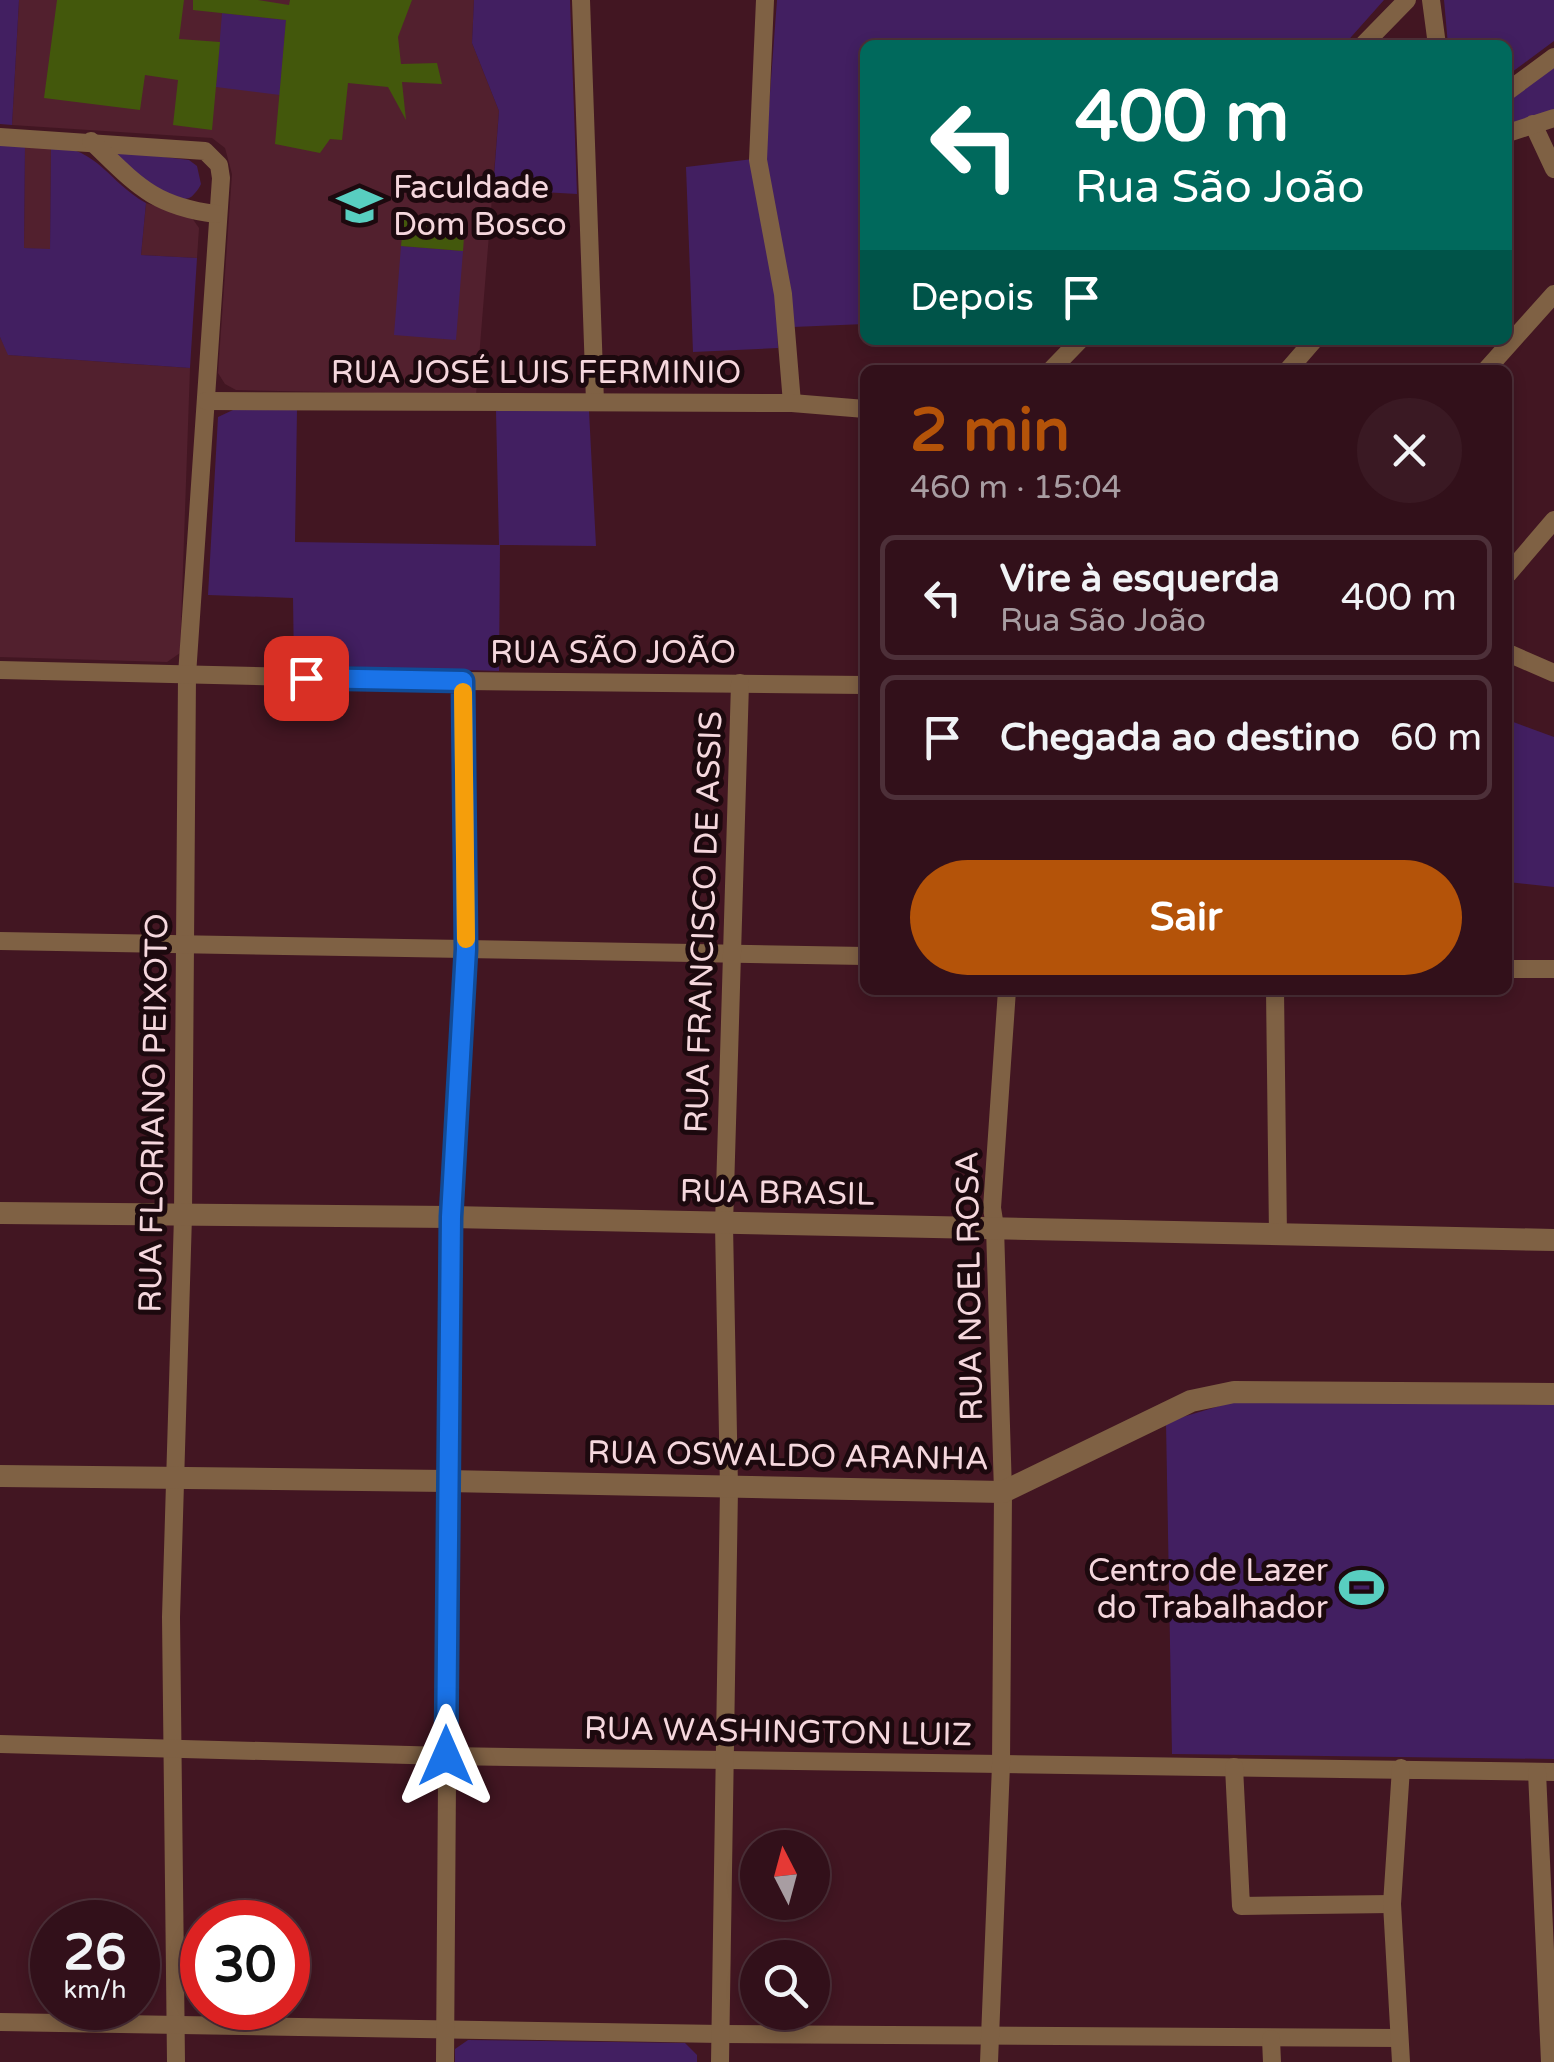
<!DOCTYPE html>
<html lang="pt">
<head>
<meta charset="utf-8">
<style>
  body { margin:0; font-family:"Varela Round",sans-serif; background:#3a1923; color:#f1f3f6; height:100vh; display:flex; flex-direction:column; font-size:38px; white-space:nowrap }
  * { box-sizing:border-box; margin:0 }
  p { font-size:32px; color:#a89da2 }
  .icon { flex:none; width:55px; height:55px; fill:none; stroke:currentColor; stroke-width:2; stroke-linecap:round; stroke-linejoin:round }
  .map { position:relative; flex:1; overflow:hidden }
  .panel { position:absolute; left:860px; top:365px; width:652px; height:630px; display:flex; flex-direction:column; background:#32101a; border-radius:15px; box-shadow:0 5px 15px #0003,0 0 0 2px #4d3039 }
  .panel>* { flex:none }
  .guide { position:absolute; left:860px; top:40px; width:652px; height:305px; border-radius:15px; box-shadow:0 5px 15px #0003,0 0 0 2px #4d3039; background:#00695c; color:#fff; overflow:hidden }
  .needle { width:65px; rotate:354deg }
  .controls { position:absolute; left:740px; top:1830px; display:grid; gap:20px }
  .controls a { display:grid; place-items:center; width:90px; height:90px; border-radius:50%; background:#32101a; box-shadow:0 5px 15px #0003,0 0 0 2px #4d3039; font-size:50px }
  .speed { position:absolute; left:30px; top:1900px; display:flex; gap:20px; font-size:50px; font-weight:700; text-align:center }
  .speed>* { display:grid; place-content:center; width:130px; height:130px; border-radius:50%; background:#32101a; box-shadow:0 5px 15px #0003,0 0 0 2px #4d3039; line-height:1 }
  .speed small { font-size:25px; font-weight:400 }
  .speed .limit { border:15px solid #d22; background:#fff; color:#111 }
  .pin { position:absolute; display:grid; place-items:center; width:85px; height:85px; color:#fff; margin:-42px; border-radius:20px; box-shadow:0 5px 15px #0006 }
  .me { position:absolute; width:110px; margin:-55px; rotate:0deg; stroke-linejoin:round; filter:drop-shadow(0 0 8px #0008) }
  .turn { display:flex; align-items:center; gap:35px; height:210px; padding:0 50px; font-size:45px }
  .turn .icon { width:130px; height:130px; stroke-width:2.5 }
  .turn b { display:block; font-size:70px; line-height:85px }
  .then { display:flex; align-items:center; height:95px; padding:0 50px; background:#0003; gap:20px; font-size:38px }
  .round { display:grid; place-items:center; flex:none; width:105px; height:105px; border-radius:52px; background:#3a1923 }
  .summary { display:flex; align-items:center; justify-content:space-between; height:170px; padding:0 50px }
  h1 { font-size:60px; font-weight:700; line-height:75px; color:#b45309 }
  .primary-button { display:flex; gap:20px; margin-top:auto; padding:20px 50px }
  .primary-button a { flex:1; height:115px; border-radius:60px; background:#b45309; color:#fff; font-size:40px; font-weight:700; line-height:115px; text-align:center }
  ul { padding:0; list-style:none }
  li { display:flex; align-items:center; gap:30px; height:125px; margin:0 20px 15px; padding:0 30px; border:5px solid #4d3039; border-radius:15px }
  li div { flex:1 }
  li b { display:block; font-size:38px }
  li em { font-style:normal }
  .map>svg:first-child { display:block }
</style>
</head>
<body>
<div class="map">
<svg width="1554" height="2062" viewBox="0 0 1554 2062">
  <rect width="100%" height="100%" fill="#421622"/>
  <g fill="#52202e">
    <polygon points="19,0 474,0 472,43 499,111 476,395 236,390 225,384 218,373 232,174 225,148 212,138 12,125"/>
    <polygon points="25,145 51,146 50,250 24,248"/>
    <polygon points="146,203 192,218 199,228 197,258 141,255"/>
    <polygon points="0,337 9,355 190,368 180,653 167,662 0,657"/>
  </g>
  <g fill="#421f61">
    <polygon points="0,0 19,0 12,125 0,124"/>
    <polygon points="474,0 570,0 577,194 493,189 499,111 472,43"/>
    <polygon points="777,0 1384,0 1344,45 1278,45 1274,42 1271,45 865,45 865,324 793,327 765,159"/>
    <polygon points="1444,0 1554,0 1554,41 1508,75 1508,45 1448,45"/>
    <polygon points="222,13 286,20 280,95 216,87"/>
    <polygon points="1554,67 1554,111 1508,126 1508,101"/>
    <path d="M0,144L25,145L24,248L50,249L51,146C99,148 108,182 146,203L141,255L197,258L190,368L8,355L0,337Z"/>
    <path d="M116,151L189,160L197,166L201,184C200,187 194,195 191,197C171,209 129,167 114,154Z"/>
    <polygon points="753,159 776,296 778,348 693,352 686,167"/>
    <polygon points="401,246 463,251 456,340 394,335"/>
    <polygon points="233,410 297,410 295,542 499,545 496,411 589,411 596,546 500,545 499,671 294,665 293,598 208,595 218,417"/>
    <polygon points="1508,720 1554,737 1554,887 1508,882"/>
    <polygon points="1236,1401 1554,1405 1554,1759 1172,1754 1166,1422"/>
    <polygon points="468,2040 685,2043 697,2055 697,2062 455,2062 455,2049"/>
  </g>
  <g fill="#43580c">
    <polygon points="57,0 184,0 179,39 220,42 212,130 173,125 178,80 145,75 140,110 44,98"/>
    <polygon points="193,0 258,0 289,5 290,0 412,0 398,37 401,64 437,63 442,84 402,82 406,120 388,87 348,83 342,140 330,139 320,153 275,144 286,20 193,10"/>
    <polygon points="404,218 465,223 463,251 401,246"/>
  </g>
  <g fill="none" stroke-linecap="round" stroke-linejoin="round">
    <g stroke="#7f6144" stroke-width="18">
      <polyline points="581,0 595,402"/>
      <polyline points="765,0 758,160 783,294 792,403"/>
      <polyline points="1431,0 1437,45"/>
      <polyline points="1363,45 1407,0"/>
      <polyline points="1508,91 1554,57"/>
      <polyline points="1533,124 1554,169"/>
      <polyline points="1508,133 1554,118"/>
      <polyline points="0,137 205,151 219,165 221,178 187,675 183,1216 171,1617 176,2062"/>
      <path d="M91,141C135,183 152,206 216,214"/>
      <polyline points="1051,370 1080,340"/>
      <polyline points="1288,370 1314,340"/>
      <polyline points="1486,370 1554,294"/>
      <polyline points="206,401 792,403 865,409"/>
      <polyline points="1508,574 1554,520"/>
      <polyline points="1508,653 1554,673"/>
      <polyline points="0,670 463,681 865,685"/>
      <polyline points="0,941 865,956"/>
      <polyline points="1508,969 1554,969"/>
      <polyline points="1275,990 1278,1236"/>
      <polyline points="0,1744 446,1756 1554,1772"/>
      <polyline points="1234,1767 1241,1906 1392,1904"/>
      <polyline points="1537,1772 1550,2062"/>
      <polyline points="0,2022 721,2034 1399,2038"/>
      <polyline points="1271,2039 1272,2062"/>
      <polyline points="445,2062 451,1217 466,949 463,681"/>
      <polyline points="720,2062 729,1488 724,1225 740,683"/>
      <polyline points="989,2062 1001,1765 1003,1492 995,1227 992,1208 1007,990"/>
      <polyline points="1401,2062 1392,1904 1401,1768"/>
    </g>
    <g stroke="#7f6144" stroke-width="22">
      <polyline points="0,1213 451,1217 1554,1240"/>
      <polyline points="0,1476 447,1481 1003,1492 1191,1401 1234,1392 1554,1394"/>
    </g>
  </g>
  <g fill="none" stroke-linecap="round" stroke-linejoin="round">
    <defs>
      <polyline id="route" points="306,678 463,681 466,949 451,1217 446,1756"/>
    </defs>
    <use href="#route" stroke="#114b97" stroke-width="25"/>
    <use href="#route" stroke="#1a73e8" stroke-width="18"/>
    <polyline stroke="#f59e0b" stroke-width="18" points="463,692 466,939"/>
  </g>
  <defs>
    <symbol id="university-bare" viewBox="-9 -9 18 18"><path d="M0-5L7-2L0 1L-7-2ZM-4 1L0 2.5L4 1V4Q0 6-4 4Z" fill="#58cec0" stroke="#1c090e" stroke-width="2.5" paint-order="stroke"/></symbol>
    <symbol id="stadium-bare" viewBox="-9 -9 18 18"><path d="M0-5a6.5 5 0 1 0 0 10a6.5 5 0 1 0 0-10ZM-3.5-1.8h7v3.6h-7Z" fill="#58cec0" stroke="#1c090e" stroke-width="2.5" paint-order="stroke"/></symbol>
  </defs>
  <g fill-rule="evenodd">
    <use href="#university-bare" x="328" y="174" width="63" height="63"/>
    <use href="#stadium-bare" x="1330" y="1556" width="63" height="63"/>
  </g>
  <g text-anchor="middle" stroke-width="10" stroke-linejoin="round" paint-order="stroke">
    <g font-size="32" fill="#f5d7dd" stroke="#1c090e" text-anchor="start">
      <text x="393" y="198">Faculdade<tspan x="393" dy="37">Dom Bosco</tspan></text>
      <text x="1328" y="1581" text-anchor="end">Centro de Lazer<tspan x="1328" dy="37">do Trabalhador</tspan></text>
    </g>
    <g font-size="32" fill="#f5d7dd" stroke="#1c090e">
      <text x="536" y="383">RUA JOSÉ LUIS FERMINIO</text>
      <text x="613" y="663">RUA SÃO JOÃO</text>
      <text transform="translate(703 922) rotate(-88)" y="11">RUA FRANCISCO DE ASSIS</text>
      <text transform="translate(153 1113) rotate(-89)" y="11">RUA FLORIANO PEIXOTO</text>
      <text transform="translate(777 1192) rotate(1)" y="11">RUA BRASIL</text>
      <text transform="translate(969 1286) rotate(-91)" y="11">RUA NOEL ROSA</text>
      <text transform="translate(788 1455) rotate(1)" y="11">RUA OSWALDO ARANHA</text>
      <text transform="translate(778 1731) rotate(1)" y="11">RUA WASHINGTON LUIZ</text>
    </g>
  </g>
</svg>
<div class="controls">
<a><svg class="needle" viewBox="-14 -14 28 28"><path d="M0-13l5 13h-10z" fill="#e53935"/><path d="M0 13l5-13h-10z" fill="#a89da2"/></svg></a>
<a><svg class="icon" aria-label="search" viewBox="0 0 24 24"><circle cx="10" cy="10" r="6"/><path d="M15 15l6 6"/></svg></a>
</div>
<div class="speed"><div>26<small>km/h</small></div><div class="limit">30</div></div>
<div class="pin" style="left:306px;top:678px;background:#d93025"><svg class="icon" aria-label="arrive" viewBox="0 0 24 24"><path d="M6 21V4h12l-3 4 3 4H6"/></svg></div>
<svg class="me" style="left:446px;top:1756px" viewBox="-20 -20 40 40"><path d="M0-17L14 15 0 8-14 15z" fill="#1a73e8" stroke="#fff" stroke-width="4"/></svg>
<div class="guide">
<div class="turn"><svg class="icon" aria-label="left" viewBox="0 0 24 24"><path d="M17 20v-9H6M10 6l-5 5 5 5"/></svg><div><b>400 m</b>Rua São João</div></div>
<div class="then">Depois<svg class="icon" aria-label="arrive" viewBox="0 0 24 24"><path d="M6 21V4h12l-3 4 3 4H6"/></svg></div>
</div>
<section class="panel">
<div class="summary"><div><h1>2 min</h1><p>460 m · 15:04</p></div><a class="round"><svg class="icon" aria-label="close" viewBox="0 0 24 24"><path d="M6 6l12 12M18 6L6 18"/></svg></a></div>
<ul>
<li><svg class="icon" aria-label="left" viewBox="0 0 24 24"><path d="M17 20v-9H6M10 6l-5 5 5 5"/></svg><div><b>Vire à esquerda</b><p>Rua São João</p></div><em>400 m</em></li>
<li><svg class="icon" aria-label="arrive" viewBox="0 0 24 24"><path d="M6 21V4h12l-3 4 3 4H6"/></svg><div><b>Chegada ao destino</b></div><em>60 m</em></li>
</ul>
<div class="primary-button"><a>Sair</a></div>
</section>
</div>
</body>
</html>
